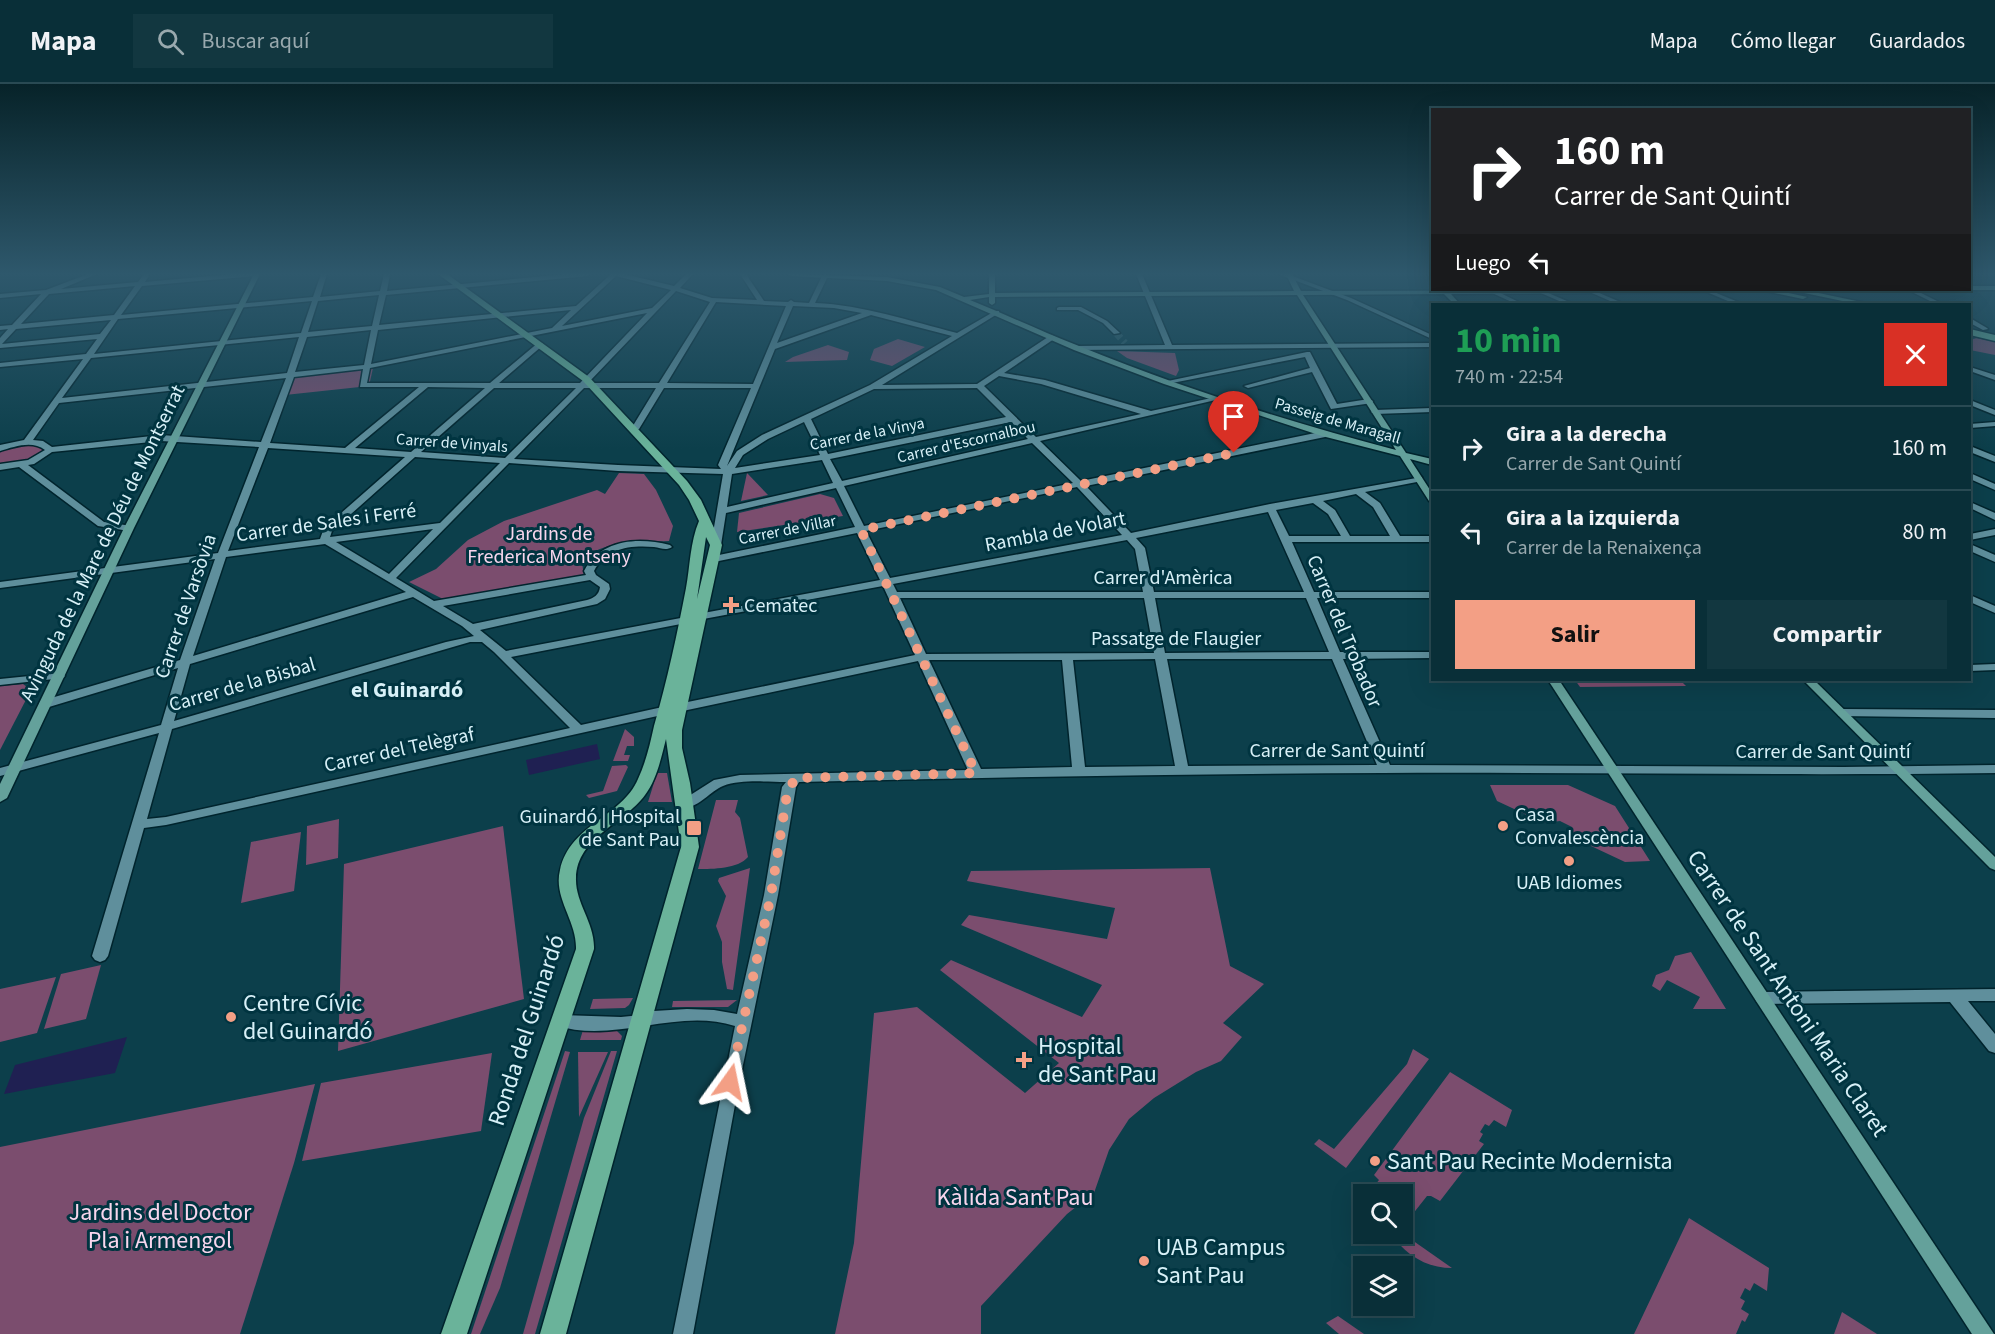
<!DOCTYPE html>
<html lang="es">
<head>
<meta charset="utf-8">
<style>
  body { margin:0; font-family:"Source Sans 3",sans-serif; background:#123740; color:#f1f3f6; height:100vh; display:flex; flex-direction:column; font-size:22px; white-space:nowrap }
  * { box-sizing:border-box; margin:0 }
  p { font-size:20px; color:#99a9ae }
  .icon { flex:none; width:33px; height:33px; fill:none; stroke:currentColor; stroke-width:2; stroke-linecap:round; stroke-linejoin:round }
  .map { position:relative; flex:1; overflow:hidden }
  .side { position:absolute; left:1431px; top:219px; width:540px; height:378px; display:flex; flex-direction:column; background:#092f38; border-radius:0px; box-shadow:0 6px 24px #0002,0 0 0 2px #294a53 }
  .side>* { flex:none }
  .banner { position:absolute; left:1431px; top:24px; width:540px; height:183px; border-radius:0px; box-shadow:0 6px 24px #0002,0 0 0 2px #294a53; background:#202124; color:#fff; overflow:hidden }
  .fabs { position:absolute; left:1353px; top:1100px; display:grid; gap:12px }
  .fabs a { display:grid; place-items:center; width:60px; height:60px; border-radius:0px; background:#092f38; box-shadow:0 6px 24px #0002,0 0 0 2px #294a53; font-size:30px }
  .pin { position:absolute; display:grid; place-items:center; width:51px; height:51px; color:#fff; margin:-62px -26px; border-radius:50% 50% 50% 0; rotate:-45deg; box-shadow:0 0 6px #0007 }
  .pin .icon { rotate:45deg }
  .me { position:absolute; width:66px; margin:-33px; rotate:12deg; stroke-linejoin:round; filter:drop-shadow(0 0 4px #0008) }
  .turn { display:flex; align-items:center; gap:21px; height:126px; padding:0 24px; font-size:27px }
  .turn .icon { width:78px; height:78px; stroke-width:2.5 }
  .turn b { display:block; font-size:42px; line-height:51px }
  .then { display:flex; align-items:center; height:57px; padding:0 24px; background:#0003; gap:12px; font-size:22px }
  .round { display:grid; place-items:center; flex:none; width:63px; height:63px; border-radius:0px; background:#123740 }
  .head { display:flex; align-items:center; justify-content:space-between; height:102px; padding:0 24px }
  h1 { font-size:36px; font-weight:700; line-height:45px; color:#1e9e55 }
  .action { display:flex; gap:12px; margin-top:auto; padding:12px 24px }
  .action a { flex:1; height:69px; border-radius:0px; background:#f39f85; color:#111; font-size:24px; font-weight:700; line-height:69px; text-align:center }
  .action a+a { background:#123740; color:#f1f3f6 }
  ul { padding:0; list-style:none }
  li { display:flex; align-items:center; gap:18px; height:84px; padding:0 24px; border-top:2px solid #294a53 }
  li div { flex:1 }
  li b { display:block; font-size:22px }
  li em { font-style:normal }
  header { display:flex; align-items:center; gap:36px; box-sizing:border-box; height:84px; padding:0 30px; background:#092f38; border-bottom:2px solid #294a53 }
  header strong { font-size:28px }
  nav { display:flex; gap:33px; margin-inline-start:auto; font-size:21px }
  .search { width:420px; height:54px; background:#123740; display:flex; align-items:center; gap:15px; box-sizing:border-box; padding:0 21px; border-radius:0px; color:#99a9ae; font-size:22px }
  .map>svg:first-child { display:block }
</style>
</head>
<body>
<header>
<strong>Mapa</strong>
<div class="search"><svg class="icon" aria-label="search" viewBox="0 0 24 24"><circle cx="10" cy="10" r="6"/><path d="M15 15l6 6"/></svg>Buscar aquí</div>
<nav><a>Mapa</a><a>Cómo llegar</a><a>Guardados</a></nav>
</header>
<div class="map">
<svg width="1995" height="1250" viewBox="0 0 1995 1250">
  <rect width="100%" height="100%" fill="#0c3f4b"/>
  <g fill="#7b4d6e">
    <polygon points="1977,254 1995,258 1995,271 1970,266 1970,256"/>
    <polygon points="898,255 925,263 892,282 870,276 874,265"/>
    <polygon points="828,261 849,268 847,276 785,278 793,273"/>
    <polygon points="1117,267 1175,269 1179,286 1176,292 1127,274"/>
    <polygon points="373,284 369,302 285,311 290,296 300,292"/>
    <polygon points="32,360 41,362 44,366 30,376 0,382 0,366"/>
    <path d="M619,389L644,390L656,406L673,442L669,457C642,458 600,455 582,478L584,493L445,516L409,498L436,485L468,456L504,437L597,406L605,410Z"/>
    <polygon points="747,389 768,411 741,417"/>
    <polygon points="820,410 834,414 843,432 737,448 739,429"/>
    <polygon points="1575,596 1680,596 1686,602 1580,603"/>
    <polygon points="23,600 31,606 0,666 0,602"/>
    <polygon points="625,645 634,653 634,662 627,662 624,671 630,671 628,677 613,677"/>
    <polygon points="626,681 628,683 617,707 589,714 586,711 603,707 612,682"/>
    <polygon points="657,689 667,689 672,718 648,718"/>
    <polygon points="1490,701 1568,701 1615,722 1650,777 1625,778 1574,754 1572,743 1560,737 1544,739 1497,717"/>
    <path d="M716,716H738L735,728L740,734L748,773C738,785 713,785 698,785Z"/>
    <polygon points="339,735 338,774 306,781 307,742"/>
    <polygon points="503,742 524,915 338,967 344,780"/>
    <polygon points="301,748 294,807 241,819 251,758"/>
    <polygon points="750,784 733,906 727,905 722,878 722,858 716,842 726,812 718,797 719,794"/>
    <polygon points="1210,784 1230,882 1264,900 1223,939 1242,953 1221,977 1196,988 1154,1014 1129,1035 1109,1066 1094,1109 1067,1130 981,1222 981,1250 835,1250 854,1159 874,929 917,923 1025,1009 1059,979 940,886 951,876 1082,933 1102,901 961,841 969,831 1107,855 1115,824 967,797 971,787"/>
    <polygon points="1691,868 1726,925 1693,925 1700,913 1667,896 1660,907 1652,902 1656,891 1669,886 1675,872"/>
    <polygon points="101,881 86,935 44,945 61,890"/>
    <polygon points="56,893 37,949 0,958 0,905"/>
    <polygon points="633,914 629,921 625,924 590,925 593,915"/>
    <polygon points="737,916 728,923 672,923 673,917"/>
    <polygon points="583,946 616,946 622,952 621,956 580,956"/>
    <polygon points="1413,965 1429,975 1346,1084 1314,1060 1319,1055 1334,1065 1407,980"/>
    <polygon points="565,967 570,968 500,1204 480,1250 471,1250"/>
    <polygon points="611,967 617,967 535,1250 523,1250 584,1034"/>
    <polygon points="578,968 608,968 579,1033"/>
    <polygon points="492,969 481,1047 302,1077 321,999"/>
    <polygon points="1450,988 1512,1026 1506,1043 1494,1036 1489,1042 1485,1040 1480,1048 1483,1050 1479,1057 1484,1060 1440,1117 1431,1112 1427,1112 1412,1131 1403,1127 1402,1110 1377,1110 1371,1106 1379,1096 1374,1091"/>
    <polygon points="315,1000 294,1079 240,1250 0,1250 0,1063"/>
    <polygon points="1689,1134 1769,1184 1767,1207 1754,1199 1750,1207 1745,1204 1740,1214 1745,1217 1741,1225 1749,1230 1745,1238 1742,1236 1736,1250 1634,1250"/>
    <path d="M1402,1149L1452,1184C1432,1184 1414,1176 1400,1161Z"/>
    <polygon points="1842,1228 1877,1250 1834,1250"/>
    <polygon points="1338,1232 1364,1250 1339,1250 1326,1239"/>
  </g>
  <g fill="#1f2052">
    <polygon points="597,660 600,675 529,691 526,676"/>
    <polygon points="127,953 115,989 4,1010 15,981"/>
  </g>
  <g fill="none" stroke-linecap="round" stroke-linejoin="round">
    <polyline stroke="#2a5a65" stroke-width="7" stroke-dasharray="7 4" stroke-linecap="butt" points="1116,249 1125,259"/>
    <defs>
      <g id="street">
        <path d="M88,190H97L61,205L138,198L144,190H150L145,198L233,190H258L255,192L142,202L121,231L313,213L321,190H327L320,213L380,207L384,190H390L387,207L567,190H591L588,192L386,211L379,241L576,222L611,190H624L674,202L686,190H693L680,204L712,214L757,216L740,190H746L764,217L788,218L791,216L794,218L809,219L822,192L825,190L828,192L815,219C863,221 910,237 957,249L995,227H999V229L882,301L977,300L1051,251L1055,253L1054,255L1004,289L1045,296L1151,327L1216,313L1220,315L1040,357L1081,397L1325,347L1329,350L1325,353L1086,402L1131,449L1270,420L1422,393V397L1365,408L1380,419L1400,452H1432V458H1292L1314,508H1432V514H1317L1340,568H1432V574L1343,575L1390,681L1844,683L1995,681V689C1791,692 1586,688 1382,689C1188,690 993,693 799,698L796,703L778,811L737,1010L693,1250H673L735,942C676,923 614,961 555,941L553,937L555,933L561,931L621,933L641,931L654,927L687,925L714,926L737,930L764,811L782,703L786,698C766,698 742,695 723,702C710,707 696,727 681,723L679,720L681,717L714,696L740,691L968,686L918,577L678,628L672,624L678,620L915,571L883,502L698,536L693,533L698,530L880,496L857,449L714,478L709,475L714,472L855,443L836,404L726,429L721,461L716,464L711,461L723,390L618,387L509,379L396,494L434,517L586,491L584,487C601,455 638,453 670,461L672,463C666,467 661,464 654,463C630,461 606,464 594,487L596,491L609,500L610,505L605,515L597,520L480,546L506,567L686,533L690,534L691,536L686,539L511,573L581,641L667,622L671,623L673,626L671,629L166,741L144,744L108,872L105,876L100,878L95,876L92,872L159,649L0,692V684L161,641L178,584L49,623H41L39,620L41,617L180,576L215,475L0,504V498L218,469L259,363L161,357L52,368L34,380L28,381L104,438L132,442V446L129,447L98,442L19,383L0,386V380L28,376L45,366C32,356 14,363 0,367V361L24,356L83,275L0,283V279L86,270L97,255L0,264V254L8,245L0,246V242L12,241L41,210L0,214V210L46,206ZM616,192L671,206L652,224L562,242ZM135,202L114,231L21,240L49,210ZM676,207L710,218L659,299H588ZM379,211L372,242L308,248L318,217ZM312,217L301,249L94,270L118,235ZM716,218L786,222L753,300L667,299ZM793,222L834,224L862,229L777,259ZM571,226L552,244L371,280L378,246ZM647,229L580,299H499L542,262L543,260L539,258L490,299H367L370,284ZM871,231L952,252L870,301L762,351L737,367L727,382L775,265ZM111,236L100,250L2,260L16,245ZM371,246L364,281L295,288L307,253ZM299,253L287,289L62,314L91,274ZM363,285L360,303H419L345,364L270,359L294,293ZM999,292L1041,300L1141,330L1036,353L984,302ZM286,294L261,358L161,351L52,363L43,357L33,356L59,319ZM428,303L485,304L411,368L355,364ZM494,304H576L505,374L421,368ZM584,304H656L631,345L635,347L639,345L664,304H751L718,381L721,385L618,381L514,375ZM977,304L1006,333L828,370L811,335L874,305ZM804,338L820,371L735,384L743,371L768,355ZM1011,338L1028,355L842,397L830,375ZM1032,359L1073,399L864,442L844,402ZM268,364L405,373L324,444L320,455L228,467ZM415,373L500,379L440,439L330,453L332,447ZM822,376L833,399L727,423L732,390ZM1077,403L1122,451L890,494L866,447ZM1356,410L1373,423L1390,452H1350L1335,426L1323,417ZM1313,419L1328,430L1341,452H1289L1276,426ZM1268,428L1304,508H1154L1145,464L1136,454ZM433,445L389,490L336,458ZM1127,456L1135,465L1143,508H897L893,500ZM325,460L406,508L193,572L226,473ZM590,496L600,503C599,511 594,514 587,516L473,540L443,522ZM413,513L462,542L474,552L446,558L174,637L190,580ZM900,514H1144L1154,569L926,570ZM1155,514H1306L1329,568L1165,569ZM470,558H482L494,568L570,644L166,733L147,735L172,645ZM1155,575L1175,682L1085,683L1073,576ZM1167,575H1332L1377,681L1188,682ZM929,576H1062L1072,683L981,685Z"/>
        <polygon points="1136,190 1142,190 1172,261 1432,259 1432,263 1074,266 1074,262 1077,262 1165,261"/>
        <polygon points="1278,190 1287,190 1351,214 1432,251 1432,255 1347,216"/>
        <polygon points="1427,190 1432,190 1432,195 1430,194"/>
        <polygon points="1490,206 1494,206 1523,220 1516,220 1490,208"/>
        <polygon points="1534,206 1541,206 1574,220 1566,220"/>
        <polygon points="1585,206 1592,206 1625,220 1617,220"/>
        <polygon points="1702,206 1709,206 1743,220 1735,220"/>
        <polygon points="1908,206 1915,206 1943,220 1936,220"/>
        <polygon points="1059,223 1081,223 1107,237 1120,249 1114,250 1103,239 1078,226 1057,226 1057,224"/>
        <polygon points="1970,234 1987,244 1988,245 1983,246 1970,239"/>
        <polygon points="1307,268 1310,268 1337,320 1369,315 1373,317 1372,319 1331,325 1312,288 1248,304 1244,302 1310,284 1305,273 1167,300 1163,298"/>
        <polygon points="1970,283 1995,291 1995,296 1970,287"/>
        <polygon points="1970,316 1995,326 1995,331 1970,321"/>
        <polygon points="1432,324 1432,328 1375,330 1371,328 1375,326"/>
        <polygon points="1995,338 1995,342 1970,344 1970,340"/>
        <polygon points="1970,362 1995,372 1995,378 1970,368"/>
        <polygon points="1970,389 1995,400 1995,406 1970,395"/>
        <polygon points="1970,418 1995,429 1995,436 1970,424"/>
        <polygon points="1995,445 1995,451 1970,456 1970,450"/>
        <polygon points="1970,460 1995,471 1995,478 1970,467"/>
        <polygon points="1970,511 1995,522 1995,529 1970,518"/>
        <polygon points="1995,580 1995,586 1970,587 1970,581"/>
        <polygon points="59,589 63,590 65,592 63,594 0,601 0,595"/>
        <polygon points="1843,625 1995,626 1995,634 1839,632 1837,629"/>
        <polygon points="1995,905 1995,917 1968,917 1995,950 1995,969 1989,967 1950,918 1763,920 1757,918 1755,914 1757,910 1763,908"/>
      </g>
      <g id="secondary">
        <polygon points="254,190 260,190 134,444 7,714 0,718 0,700 124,444"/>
        <path d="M788,190L887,193L940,203L964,213L989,210V190H995V209L1294,207L1286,190H1292L1301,207L1737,206L1734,208L1451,210L1460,220H1454L1444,210L1303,211L1406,369L1432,375V381L1410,375L1432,409V418L1429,417L1400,372L1322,352L1164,300L1074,266L936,206L887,197L791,192ZM1297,211L1396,366C1289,338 1182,304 1079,262C1043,248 1007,231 970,216L989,213V219L992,221L995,219V213Z"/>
        <polygon points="1970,202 1995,202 1995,206 1968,206"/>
        <polygon points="1548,596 1559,596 1994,1250 1972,1250"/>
        <polygon points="1803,596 1814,596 1995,773 1995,786 1990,784"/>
      </g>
      <g id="primary">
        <path d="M438,190H447L589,293L687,397L701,416L722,461L682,646V664L690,699L699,763L566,1250H540L681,763L666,655C661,674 657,695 645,711C624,740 577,753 576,794C575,819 595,839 594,865L467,1250H441L576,865C577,837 553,814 560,786C570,740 622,733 638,695C646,678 650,660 654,642C667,597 677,551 686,504C690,483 690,458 699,437L689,416L679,401L583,297ZM706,453L710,461L697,515Z"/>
        <polygon points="1760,206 1775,206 1807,213 1803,215"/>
        <polygon points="1790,206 1804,206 1871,220 1857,220"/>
        <polygon points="1970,245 1995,251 1995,257 1970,251"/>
      </g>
    </defs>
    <use href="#street" stroke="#00242d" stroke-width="3"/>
    <use href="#secondary" stroke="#00242d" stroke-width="3"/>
    <use href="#primary" stroke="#00242d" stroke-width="3"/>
    <use href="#street" fill="#5f8f9c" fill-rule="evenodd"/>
    <use href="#secondary" fill="#64a19b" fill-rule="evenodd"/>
    <use href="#primary" fill="#6ab39a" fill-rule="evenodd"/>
  </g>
  <linearGradient id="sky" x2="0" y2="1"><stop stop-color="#072329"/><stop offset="0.52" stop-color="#2e586c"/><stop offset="1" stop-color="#2e586c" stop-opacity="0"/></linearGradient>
  <rect width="1995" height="365" fill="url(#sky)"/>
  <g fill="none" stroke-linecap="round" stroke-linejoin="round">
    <polyline stroke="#f39f85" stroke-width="10" stroke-dasharray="0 18" points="730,998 771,811 787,710 795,694 976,689 861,446 1234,369"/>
  </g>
  <g fill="#f39f85" stroke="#003440" stroke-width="2">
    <path d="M728 512h6v6h6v6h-6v6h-6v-6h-6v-6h6z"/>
    <circle cx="1503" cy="742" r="6"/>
    <rect x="686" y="736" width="16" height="16" rx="3"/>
    <circle cx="1569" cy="777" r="6"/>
    <circle cx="231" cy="933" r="6"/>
    <path d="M1021 967h6v6h6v6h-6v6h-6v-6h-6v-6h6z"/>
    <circle cx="1375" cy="1077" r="6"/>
    <circle cx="1144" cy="1177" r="6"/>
  </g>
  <g text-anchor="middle" stroke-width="6" stroke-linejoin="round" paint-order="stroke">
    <g font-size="16" fill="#d7f0f7" stroke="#003440">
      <text transform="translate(1338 336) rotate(16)" y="6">Passeig de Maragall</text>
      <text transform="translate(867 349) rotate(-11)" y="6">Carrer de la Vinya</text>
      <text transform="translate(966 357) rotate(-13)" y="6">Carrer d'Escornalbou</text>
      <text transform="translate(452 358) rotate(4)" y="6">Carrer de Vinyals</text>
      <text transform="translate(787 445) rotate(-11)" y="6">Carrer de Villar</text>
    </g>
    <g font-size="20" fill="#d7f0f7" stroke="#003440">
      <text transform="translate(326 438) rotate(-8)" y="7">Carrer de Sales i Ferré</text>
      <text transform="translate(1055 447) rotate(-11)" y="7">Rambla de Volart</text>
      <text transform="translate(102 459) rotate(-64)" y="7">Avinguda de la Mare de Déu de Montserrat</text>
      <text x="1163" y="500">Carrer d'Amèrica</text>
      <text transform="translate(185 522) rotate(-71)" y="7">Carrer de Varsòvia</text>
      <text transform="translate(1345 547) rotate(67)" y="7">Carrer del Trobador</text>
      <text x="1176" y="561">Passatge de Flaugier</text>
      <text transform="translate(242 600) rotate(-16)" y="7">Carrer de la Bisbal</text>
      <text transform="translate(399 665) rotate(-12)" y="7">Carrer del Telègraf</text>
      <text x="1337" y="673">Carrer de Sant Quintí</text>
      <text x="1823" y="674">Carrer de Sant Quintí</text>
    </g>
    <g font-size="20" fill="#f8d6ed" stroke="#003440">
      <text x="549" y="456">Jardins de<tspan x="549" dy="23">Frederica Montseny</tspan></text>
    </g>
    <g font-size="20" fill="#d7f0f7" stroke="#003440" text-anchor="start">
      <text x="744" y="528">Cematec</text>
      <text x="1515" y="737">Casa<tspan x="1515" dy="23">Convalescència</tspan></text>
      <text x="680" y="739" text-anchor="end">Guinardó | Hospital<tspan x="680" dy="23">de Sant Pau</tspan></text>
      <text x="1569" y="805" text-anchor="middle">UAB Idiomes</text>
    </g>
    <g font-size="22" font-weight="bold" fill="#d7f0f7" stroke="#003440">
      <text x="407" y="613">el Guinardó</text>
    </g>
    <g font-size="24" fill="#d7f0f7" stroke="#003440">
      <text transform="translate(1788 909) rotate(56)" y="8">Carrer de Sant Antoni Maria Claret</text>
      <text transform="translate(526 946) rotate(-72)" y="8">Ronda del Guinardó</text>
    </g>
    <g font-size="24" fill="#d7f0f7" stroke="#003440" text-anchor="start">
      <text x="243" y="927">Centre Cívic<tspan x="243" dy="28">del Guinardó</tspan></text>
      <text x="1038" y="970">Hospital<tspan x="1038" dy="28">de Sant Pau</tspan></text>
      <text x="1387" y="1085">Sant Pau Recinte Modernista</text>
      <text x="1156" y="1171">UAB Campus<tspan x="1156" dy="28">Sant Pau</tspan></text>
    </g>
    <g font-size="24" fill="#f8d6ed" stroke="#003440">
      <text x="1015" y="1121">Kàlida Sant Pau</text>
      <text x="160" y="1136">Jardins del Doctor<tspan x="160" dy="28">Pla i Armengol</tspan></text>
    </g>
  </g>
</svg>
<div class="fabs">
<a><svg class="icon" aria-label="search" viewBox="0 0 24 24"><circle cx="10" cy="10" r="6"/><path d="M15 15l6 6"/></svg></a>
<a><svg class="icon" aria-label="layers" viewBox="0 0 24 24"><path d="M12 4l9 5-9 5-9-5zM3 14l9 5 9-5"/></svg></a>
</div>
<div class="pin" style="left:1234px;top:369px;background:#d93025"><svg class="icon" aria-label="arrive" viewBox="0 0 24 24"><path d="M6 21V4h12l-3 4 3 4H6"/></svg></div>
<svg class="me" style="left:730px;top:998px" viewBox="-20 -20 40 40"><path d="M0-17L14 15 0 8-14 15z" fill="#f39f85" stroke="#fff" stroke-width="4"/></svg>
<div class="banner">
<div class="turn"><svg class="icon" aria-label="right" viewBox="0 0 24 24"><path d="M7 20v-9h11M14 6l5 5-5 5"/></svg><div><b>160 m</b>Carrer de Sant Quintí</div></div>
<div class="then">Luego<svg class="icon" aria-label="left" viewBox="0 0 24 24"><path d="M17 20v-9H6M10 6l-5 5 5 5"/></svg></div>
</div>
<section class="side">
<div class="head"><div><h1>10 min</h1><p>740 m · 22:54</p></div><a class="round" style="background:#d93025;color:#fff"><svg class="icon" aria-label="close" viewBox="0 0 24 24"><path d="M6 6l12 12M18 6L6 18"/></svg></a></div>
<ul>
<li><svg class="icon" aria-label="right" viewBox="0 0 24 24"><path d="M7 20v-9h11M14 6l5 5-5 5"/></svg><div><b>Gira a la derecha</b><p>Carrer de Sant Quintí</p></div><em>160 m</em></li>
<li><svg class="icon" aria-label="left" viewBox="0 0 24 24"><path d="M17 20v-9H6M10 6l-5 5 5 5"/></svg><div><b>Gira a la izquierda</b><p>Carrer de la Renaixença</p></div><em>80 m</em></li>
</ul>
<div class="action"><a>Salir</a><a>Compartir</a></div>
</section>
</div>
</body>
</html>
